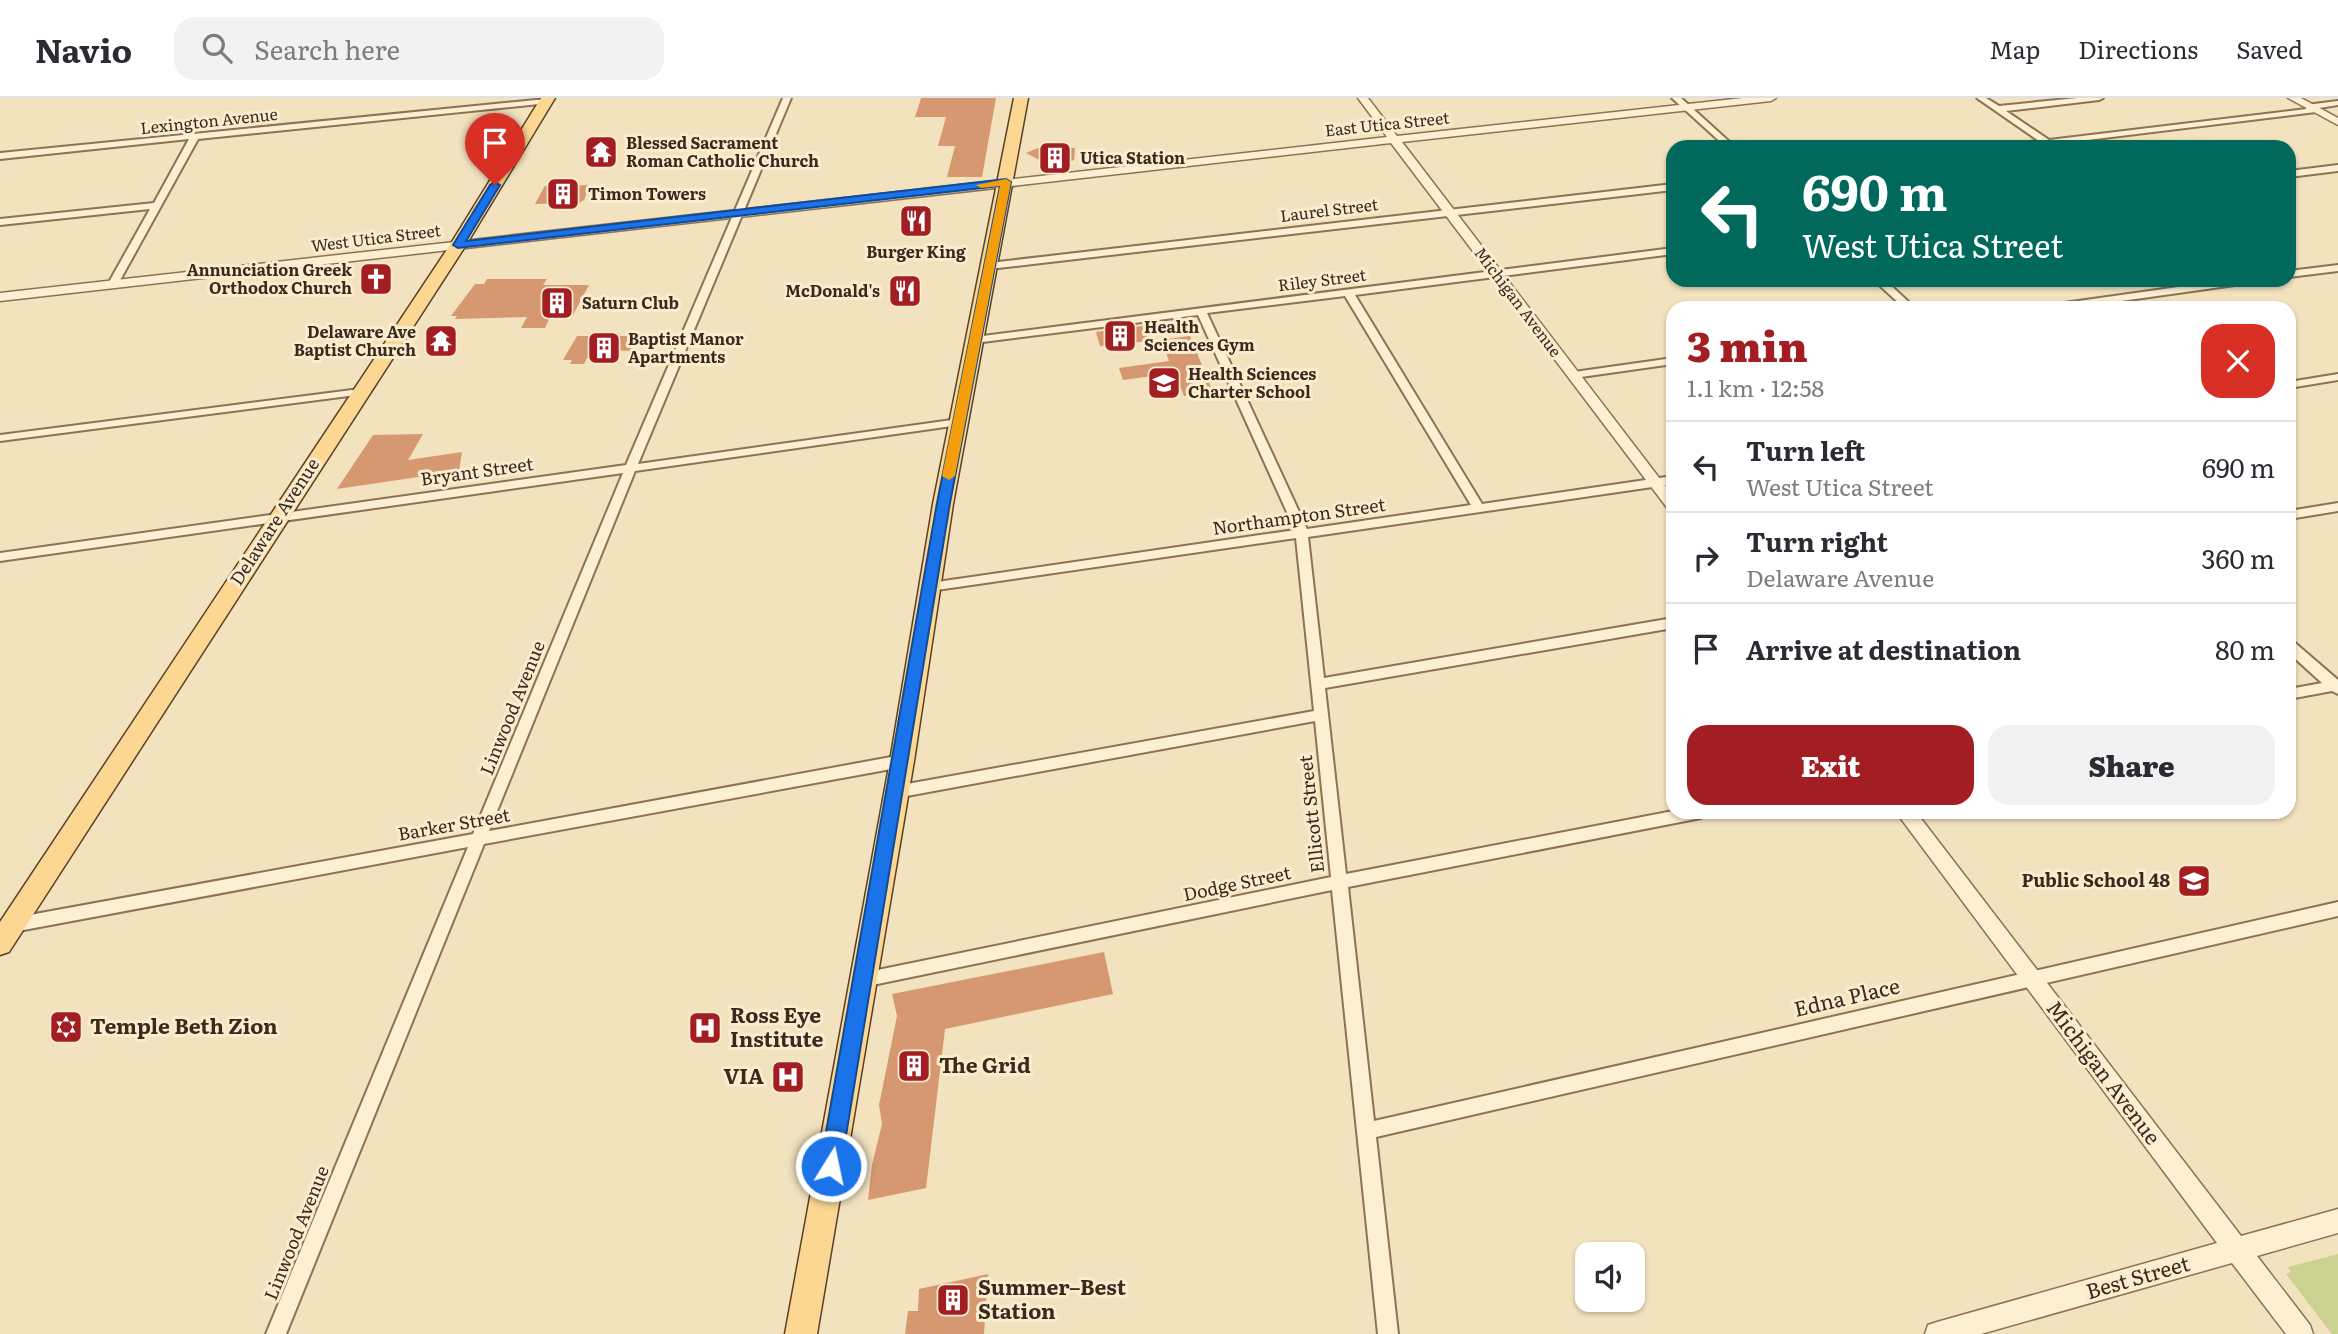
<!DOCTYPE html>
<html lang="en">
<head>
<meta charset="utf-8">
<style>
  body { margin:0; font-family:Literata,serif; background:#f2f2f3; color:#2b2b33; height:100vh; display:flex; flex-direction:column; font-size:26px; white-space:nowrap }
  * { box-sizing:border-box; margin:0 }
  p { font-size:23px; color:#7c7c81 }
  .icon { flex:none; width:38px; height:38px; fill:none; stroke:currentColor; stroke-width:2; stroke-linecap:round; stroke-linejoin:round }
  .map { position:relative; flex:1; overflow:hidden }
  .side { position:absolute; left:1666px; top:203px; width:630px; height:518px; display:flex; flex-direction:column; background:#fff; border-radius:21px; box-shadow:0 2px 5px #0004 }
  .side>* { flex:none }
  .hud { position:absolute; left:1666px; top:42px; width:630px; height:147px; border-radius:21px; box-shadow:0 2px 5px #0004; background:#00695c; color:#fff; overflow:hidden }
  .controls { position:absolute; left:1575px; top:1144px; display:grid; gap:14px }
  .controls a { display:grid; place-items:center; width:70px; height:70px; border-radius:14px; background:#fff; box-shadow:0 2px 5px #0004; font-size:35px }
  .pin { position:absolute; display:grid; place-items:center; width:60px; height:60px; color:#fff; margin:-72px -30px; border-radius:50% 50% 50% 0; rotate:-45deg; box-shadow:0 0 7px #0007 }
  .pin .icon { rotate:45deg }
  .me { position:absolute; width:77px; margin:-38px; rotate:10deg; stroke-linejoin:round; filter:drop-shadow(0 0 5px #0008) }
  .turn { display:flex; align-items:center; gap:24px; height:147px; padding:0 21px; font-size:32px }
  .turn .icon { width:91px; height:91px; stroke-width:2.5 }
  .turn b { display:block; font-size:49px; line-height:60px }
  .round { display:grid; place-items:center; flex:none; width:74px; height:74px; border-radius:21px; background:#f2f2f3 }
  .summary { display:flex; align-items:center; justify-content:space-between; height:119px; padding:0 21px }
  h1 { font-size:42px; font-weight:800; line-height:52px; color:#a31e22 }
  .primary-button { display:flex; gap:14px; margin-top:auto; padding:14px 21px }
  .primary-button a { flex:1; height:80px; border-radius:21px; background:#a31e22; color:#fff; font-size:28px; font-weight:800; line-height:80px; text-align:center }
  .primary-button a+a { background:#f2f2f3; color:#2b2b33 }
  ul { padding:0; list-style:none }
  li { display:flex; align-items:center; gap:21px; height:91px; padding:0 21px; border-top:2px solid #e1e1e2 }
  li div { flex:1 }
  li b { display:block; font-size:26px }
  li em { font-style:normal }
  header { display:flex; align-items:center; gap:42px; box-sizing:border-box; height:98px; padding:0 35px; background:#fff; border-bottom:2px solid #e1e1e2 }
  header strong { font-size:33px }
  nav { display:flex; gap:38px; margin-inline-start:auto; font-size:24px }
  .search { width:490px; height:63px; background:#f2f2f3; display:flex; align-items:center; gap:18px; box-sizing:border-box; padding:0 24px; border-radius:21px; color:#7c7c81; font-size:26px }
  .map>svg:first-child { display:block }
</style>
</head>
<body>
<header>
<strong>Navio</strong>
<div class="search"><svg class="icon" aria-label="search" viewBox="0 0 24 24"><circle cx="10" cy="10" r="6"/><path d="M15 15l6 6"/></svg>Search here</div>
<nav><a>Map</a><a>Directions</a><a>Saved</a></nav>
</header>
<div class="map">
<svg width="2338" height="1236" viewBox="0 0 2338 1236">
  <rect width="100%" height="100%" fill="#f3e2be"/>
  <polygon fill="#ccd291" points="2338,1156 2338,1236 2332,1236 2286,1176 2291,1174 2288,1169"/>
  <g fill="#d59870">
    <polygon points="921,0 996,0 982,79 947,79 955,48 938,48 946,19 915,19"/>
    <polygon points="1038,50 1075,50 1074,62 1055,70 1026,55"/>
    <polygon points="590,87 584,102 579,105 535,106 545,88"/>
    <polygon points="487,181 547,181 543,187 589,187 573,217 551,217 545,230 521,230 527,219 455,221 457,218 451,218 475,186 484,186"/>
    <polygon points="1142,228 1149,243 1100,248 1096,234"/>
    <polygon points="577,238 642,238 635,253 607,252 600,254 597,260 587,260 584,266 570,266 572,262 563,262"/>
    <polygon points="1190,238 1213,294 1184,298 1175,275 1123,282 1119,270 1169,263 1161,242"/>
    <polygon points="423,336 408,362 462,354 459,373 337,391 373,337"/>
    <polygon points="1104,854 1113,896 945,931 926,1090 868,1102 872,1067 882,1026 879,1007 897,918 892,896"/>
    <polygon points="988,1176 984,1236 905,1236 908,1213 918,1213 919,1191"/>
  </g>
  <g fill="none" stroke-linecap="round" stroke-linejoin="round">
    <defs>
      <g id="minor">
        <polygon points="783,0 791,0 638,366 959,321 965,324 959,327 635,373 489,733 902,657 907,659 909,663 907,667 902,669 484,746 286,1236 266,1236 468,749 13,834 7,832 5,827 7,822 13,820 473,736 623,375 0,463 0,455 626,367"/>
        <polygon points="1672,0 1681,0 1735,49 1726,49"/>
        <polygon points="1977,0 1986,0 1999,8 2077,0 2103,0 2099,2 2006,13 2049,42 2306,11 2306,7 2338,3 2338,7 2319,10 2320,12 2316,14 2029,49 2004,49 2008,46 2039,43"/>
        <polygon points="546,1 550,3 549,5 198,41 118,186 113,189 108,186 150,111 0,127 0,121 154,105 189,41 0,61 0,55"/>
        <polygon points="2338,67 2338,73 2289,79 2289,73"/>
        <polygon points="1673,86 1673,92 989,171 984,168 989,165"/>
        <path d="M1673,150V156L1355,197L1482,406L1673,378V386L1308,439L1324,580L1673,520V530L1325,590L1346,776L1673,713L1708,714L1706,718L1701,720L1348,789L1374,1023L2338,804V818L1376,1039L1398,1236H1378L1332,792L863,889L857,887L855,882L857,877L863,875L1331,779L1315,623L896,700L891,698L889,694L891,690L896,688L1314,613L1296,440L930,493L925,492L924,489L925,486L930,485L1295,432L1198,217L975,245L970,242L975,239ZM1345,198L1471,407L1307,431L1207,215Z"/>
        <polygon points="2338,167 2338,173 2289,179 2289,173"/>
        <polygon points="1874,182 1885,182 1915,210 1904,210"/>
        <polygon points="2228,182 2254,182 2249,185 2072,210 2045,210 2050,207"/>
        <polygon points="1673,260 1673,266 1574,280 1569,277 1574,274"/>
        <polygon points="2338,276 2338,282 2289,290 2289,284"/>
        <polygon points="360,291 364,292 364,296 0,343 0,337"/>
        <polygon points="2338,405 2338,413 2289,421 2289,413"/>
        <polygon points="2289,542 2294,544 2338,582 2338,596 2332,593 2289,601 2289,591 2322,585 2289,555"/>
      </g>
      <g id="tertiary">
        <polygon points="1358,0 1368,0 1397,38 1743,0 1776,0 1771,3 1402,44 1673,398 1673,413 1668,411 1391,45 0,203 0,195 1387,39"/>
        <polygon points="2288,0 2301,0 2338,20 2338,27"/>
        <polygon points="1896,714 1916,714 2241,1138 2338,1111 2338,1135 2257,1158 2310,1227 2313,1236 2286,1236 2232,1165 1981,1236 1925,1236 1928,1227 1937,1224 2217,1145"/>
      </g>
      <g id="primary">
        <polygon points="541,0 555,0 466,147 9,854 0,857 0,824 450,147"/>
        <polygon points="1014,0 1028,0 953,406 914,663 817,1236 785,1236 890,663 933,406"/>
      </g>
    </defs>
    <use href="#minor" stroke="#8d7255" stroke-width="4"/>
    <use href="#tertiary" stroke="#8d7255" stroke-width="3"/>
    <use href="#primary" stroke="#5a3f2a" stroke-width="3"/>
    <use href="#minor" fill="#fcefd2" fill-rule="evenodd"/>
    <use href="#tertiary" fill="#fcefd2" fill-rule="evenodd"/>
    <use href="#primary" fill="#fbd791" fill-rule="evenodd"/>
  </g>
  <polygon fill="#1a73e8" stroke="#114b97" stroke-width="2" points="1006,81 1011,84 950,405 841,1068 838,1075 831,1078 823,1075 820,1068 937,405 1000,88 458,150 453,147 490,87 495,84 500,87 466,143"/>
  <polygon fill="#f59e0b" points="1006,81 1011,84 955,378 949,382 942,378 1000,88 981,90 976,87"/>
  <defs>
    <symbol id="temple-square" viewBox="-11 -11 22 22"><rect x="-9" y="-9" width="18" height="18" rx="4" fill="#a31e22" stroke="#f9eccf"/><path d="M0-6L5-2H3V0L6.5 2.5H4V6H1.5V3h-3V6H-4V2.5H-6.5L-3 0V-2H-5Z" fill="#fff"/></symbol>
    <symbol id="building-square" viewBox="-11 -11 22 22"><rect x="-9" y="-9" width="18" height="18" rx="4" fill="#a31e22" stroke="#f9eccf"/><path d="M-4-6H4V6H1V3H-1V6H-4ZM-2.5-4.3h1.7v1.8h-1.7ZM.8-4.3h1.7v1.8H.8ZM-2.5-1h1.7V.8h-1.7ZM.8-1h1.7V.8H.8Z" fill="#fff"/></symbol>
    <symbol id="restaurant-square" viewBox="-11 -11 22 22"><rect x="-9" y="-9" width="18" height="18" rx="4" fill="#a31e22" stroke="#f9eccf"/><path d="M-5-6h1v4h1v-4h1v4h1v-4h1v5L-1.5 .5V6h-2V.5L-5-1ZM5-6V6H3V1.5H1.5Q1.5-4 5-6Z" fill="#fff"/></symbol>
    <symbol id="church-square" viewBox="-11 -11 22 22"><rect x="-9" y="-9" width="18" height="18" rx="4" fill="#a31e22" stroke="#f9eccf"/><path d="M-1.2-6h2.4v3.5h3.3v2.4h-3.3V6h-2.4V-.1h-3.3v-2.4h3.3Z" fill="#fff"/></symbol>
    <symbol id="school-square" viewBox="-11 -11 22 22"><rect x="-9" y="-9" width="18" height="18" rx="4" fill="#a31e22" stroke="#f9eccf"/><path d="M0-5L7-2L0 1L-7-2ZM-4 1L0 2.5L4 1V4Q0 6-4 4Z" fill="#fff"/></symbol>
    <symbol id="synagogue-square" viewBox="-11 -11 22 22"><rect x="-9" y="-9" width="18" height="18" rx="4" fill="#a31e22" stroke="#f9eccf"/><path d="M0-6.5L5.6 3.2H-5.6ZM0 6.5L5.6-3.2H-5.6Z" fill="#fff"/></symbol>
    <symbol id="hospital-square" viewBox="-11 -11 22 22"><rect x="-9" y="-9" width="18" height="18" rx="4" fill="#a31e22" stroke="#f9eccf"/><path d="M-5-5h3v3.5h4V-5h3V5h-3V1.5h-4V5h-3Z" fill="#fff"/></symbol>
  </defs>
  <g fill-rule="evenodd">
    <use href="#temple-square" x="582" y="35" width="38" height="38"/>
    <use href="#building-square" x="1036" y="41" width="38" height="38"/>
    <use href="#building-square" x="544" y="77" width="38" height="38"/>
    <use href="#restaurant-square" x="897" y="104" width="38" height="38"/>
    <use href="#church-square" x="357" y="162" width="38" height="38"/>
    <use href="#restaurant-square" x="886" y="174" width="38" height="38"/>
    <use href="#building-square" x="538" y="186" width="38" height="38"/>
    <use href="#building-square" x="1101" y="219" width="38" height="38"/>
    <use href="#temple-square" x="422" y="224" width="38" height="38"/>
    <use href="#building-square" x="585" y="231" width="38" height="38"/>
    <use href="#school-square" x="1145" y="266" width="38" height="38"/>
    <use href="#school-square" x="2175" y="764" width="38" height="38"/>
    <use href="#synagogue-square" x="47" y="910" width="38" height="38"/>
    <use href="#hospital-square" x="686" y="911" width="38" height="38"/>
    <use href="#building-square" x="895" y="949" width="38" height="38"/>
    <use href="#hospital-square" x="769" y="960" width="38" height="38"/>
    <use href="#building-square" x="934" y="1183" width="38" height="38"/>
  </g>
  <g text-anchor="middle" stroke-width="6" stroke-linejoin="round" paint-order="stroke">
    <g font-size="16" fill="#3b2a1b" stroke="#f9eccf">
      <text transform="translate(209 23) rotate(-6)" y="6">Lexington Avenue</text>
      <text transform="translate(1387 26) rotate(-6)" y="6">East Utica Street</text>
      <text transform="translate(1329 112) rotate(-7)" y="6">Laurel Street</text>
      <text transform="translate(376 140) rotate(-7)" y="6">West Utica Street</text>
      <text transform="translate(1322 182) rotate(-7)" y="6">Riley Street</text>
      <text transform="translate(1518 204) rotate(53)" y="6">Michigan Avenue</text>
    </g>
    <g font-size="16" font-weight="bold" fill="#3b2a1b" stroke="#f9eccf" text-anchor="start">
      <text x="626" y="51">Blessed Sacrament<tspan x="626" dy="18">Roman Catholic Church</tspan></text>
      <text x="1080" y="66">Utica Station</text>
      <text x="588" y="102">Timon Towers</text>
      <text x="916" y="160" text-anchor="middle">Burger King</text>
      <text x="352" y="178" text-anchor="end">Annunciation Greek<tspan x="352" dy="18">Orthodox Church</tspan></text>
      <text x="880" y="199" text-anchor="end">McDonald's</text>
      <text x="582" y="211">Saturn Club</text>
      <text x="1144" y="235">Health<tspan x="1144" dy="18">Sciences Gym</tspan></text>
      <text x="416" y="240" text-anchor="end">Delaware Ave<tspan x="416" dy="18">Baptist Church</tspan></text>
      <text x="628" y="247">Baptist Manor<tspan x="628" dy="18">Apartments</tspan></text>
      <text x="1188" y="282">Health Sciences<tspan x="1188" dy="18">Charter School</tspan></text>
    </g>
    <g font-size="18" fill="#3b2a1b" stroke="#f9eccf">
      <text transform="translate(477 374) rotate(-8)" y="6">Bryant Street</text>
      <text transform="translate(1299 419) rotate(-8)" y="6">Northampton Street</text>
      <text transform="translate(275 424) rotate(-57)" y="6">Delaware Avenue</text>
      <text transform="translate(513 610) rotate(-68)" y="6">Linwood Avenue</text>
      <text transform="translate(1312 716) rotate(-96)" y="6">Ellicott Street</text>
      <text transform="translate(454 727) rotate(-10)" y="6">Barker Street</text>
      <text transform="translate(1237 786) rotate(-12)" y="6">Dodge Street</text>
      <text transform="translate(297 1135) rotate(-68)" y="6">Linwood Avenue</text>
    </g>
    <g font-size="18" font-weight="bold" fill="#3b2a1b" stroke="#f9eccf" text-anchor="end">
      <text x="2170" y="789">Public School 48</text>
    </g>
    <g font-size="21" fill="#3b2a1b" stroke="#f9eccf">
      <text transform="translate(1847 900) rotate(-13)" y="7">Edna Place</text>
      <text transform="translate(2103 975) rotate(53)" y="7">Michigan Avenue</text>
      <text transform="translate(2138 1180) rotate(-16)" y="7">Best Street</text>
    </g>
    <g font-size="21" font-weight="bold" fill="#3b2a1b" stroke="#f9eccf" text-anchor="start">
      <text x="730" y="925">Ross Eye<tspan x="730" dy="24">Institute</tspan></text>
      <text x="90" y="936">Temple Beth Zion</text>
      <text x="939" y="975">The Grid</text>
      <text x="764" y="986" text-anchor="end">VIA</text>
      <text x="978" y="1197">Summer–Best<tspan x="978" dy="24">Station</tspan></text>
    </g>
  </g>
</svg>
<div class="controls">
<a><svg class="icon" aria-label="sound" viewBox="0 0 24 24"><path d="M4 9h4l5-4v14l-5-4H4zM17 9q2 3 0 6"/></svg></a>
</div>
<div class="pin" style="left:495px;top:87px;background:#d93025"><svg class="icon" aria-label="arrive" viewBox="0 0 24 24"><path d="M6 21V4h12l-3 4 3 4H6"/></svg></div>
<svg class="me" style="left:831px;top:1068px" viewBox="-20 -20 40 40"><circle r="17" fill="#1a73e8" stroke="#fff" stroke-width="3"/><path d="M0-11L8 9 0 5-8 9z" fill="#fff"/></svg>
<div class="hud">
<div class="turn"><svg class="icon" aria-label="left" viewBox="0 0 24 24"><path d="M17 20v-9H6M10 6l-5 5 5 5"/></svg><div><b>690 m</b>West Utica Street</div></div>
</div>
<section class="side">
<div class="summary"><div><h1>3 min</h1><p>1.1 km · 12:58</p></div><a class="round" style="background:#d93025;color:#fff"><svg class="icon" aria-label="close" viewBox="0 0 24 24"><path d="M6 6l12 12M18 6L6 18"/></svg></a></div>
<ul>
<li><svg class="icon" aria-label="left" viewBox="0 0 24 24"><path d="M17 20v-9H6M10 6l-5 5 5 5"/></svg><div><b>Turn left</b><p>West Utica Street</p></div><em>690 m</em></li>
<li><svg class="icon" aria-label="right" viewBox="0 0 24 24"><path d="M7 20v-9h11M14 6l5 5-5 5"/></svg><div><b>Turn right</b><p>Delaware Avenue</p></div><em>360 m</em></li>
<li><svg class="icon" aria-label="arrive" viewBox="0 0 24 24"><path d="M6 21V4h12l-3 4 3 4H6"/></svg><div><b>Arrive at destination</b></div><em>80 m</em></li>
</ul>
<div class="primary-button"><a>Exit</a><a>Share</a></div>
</section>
</div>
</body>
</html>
